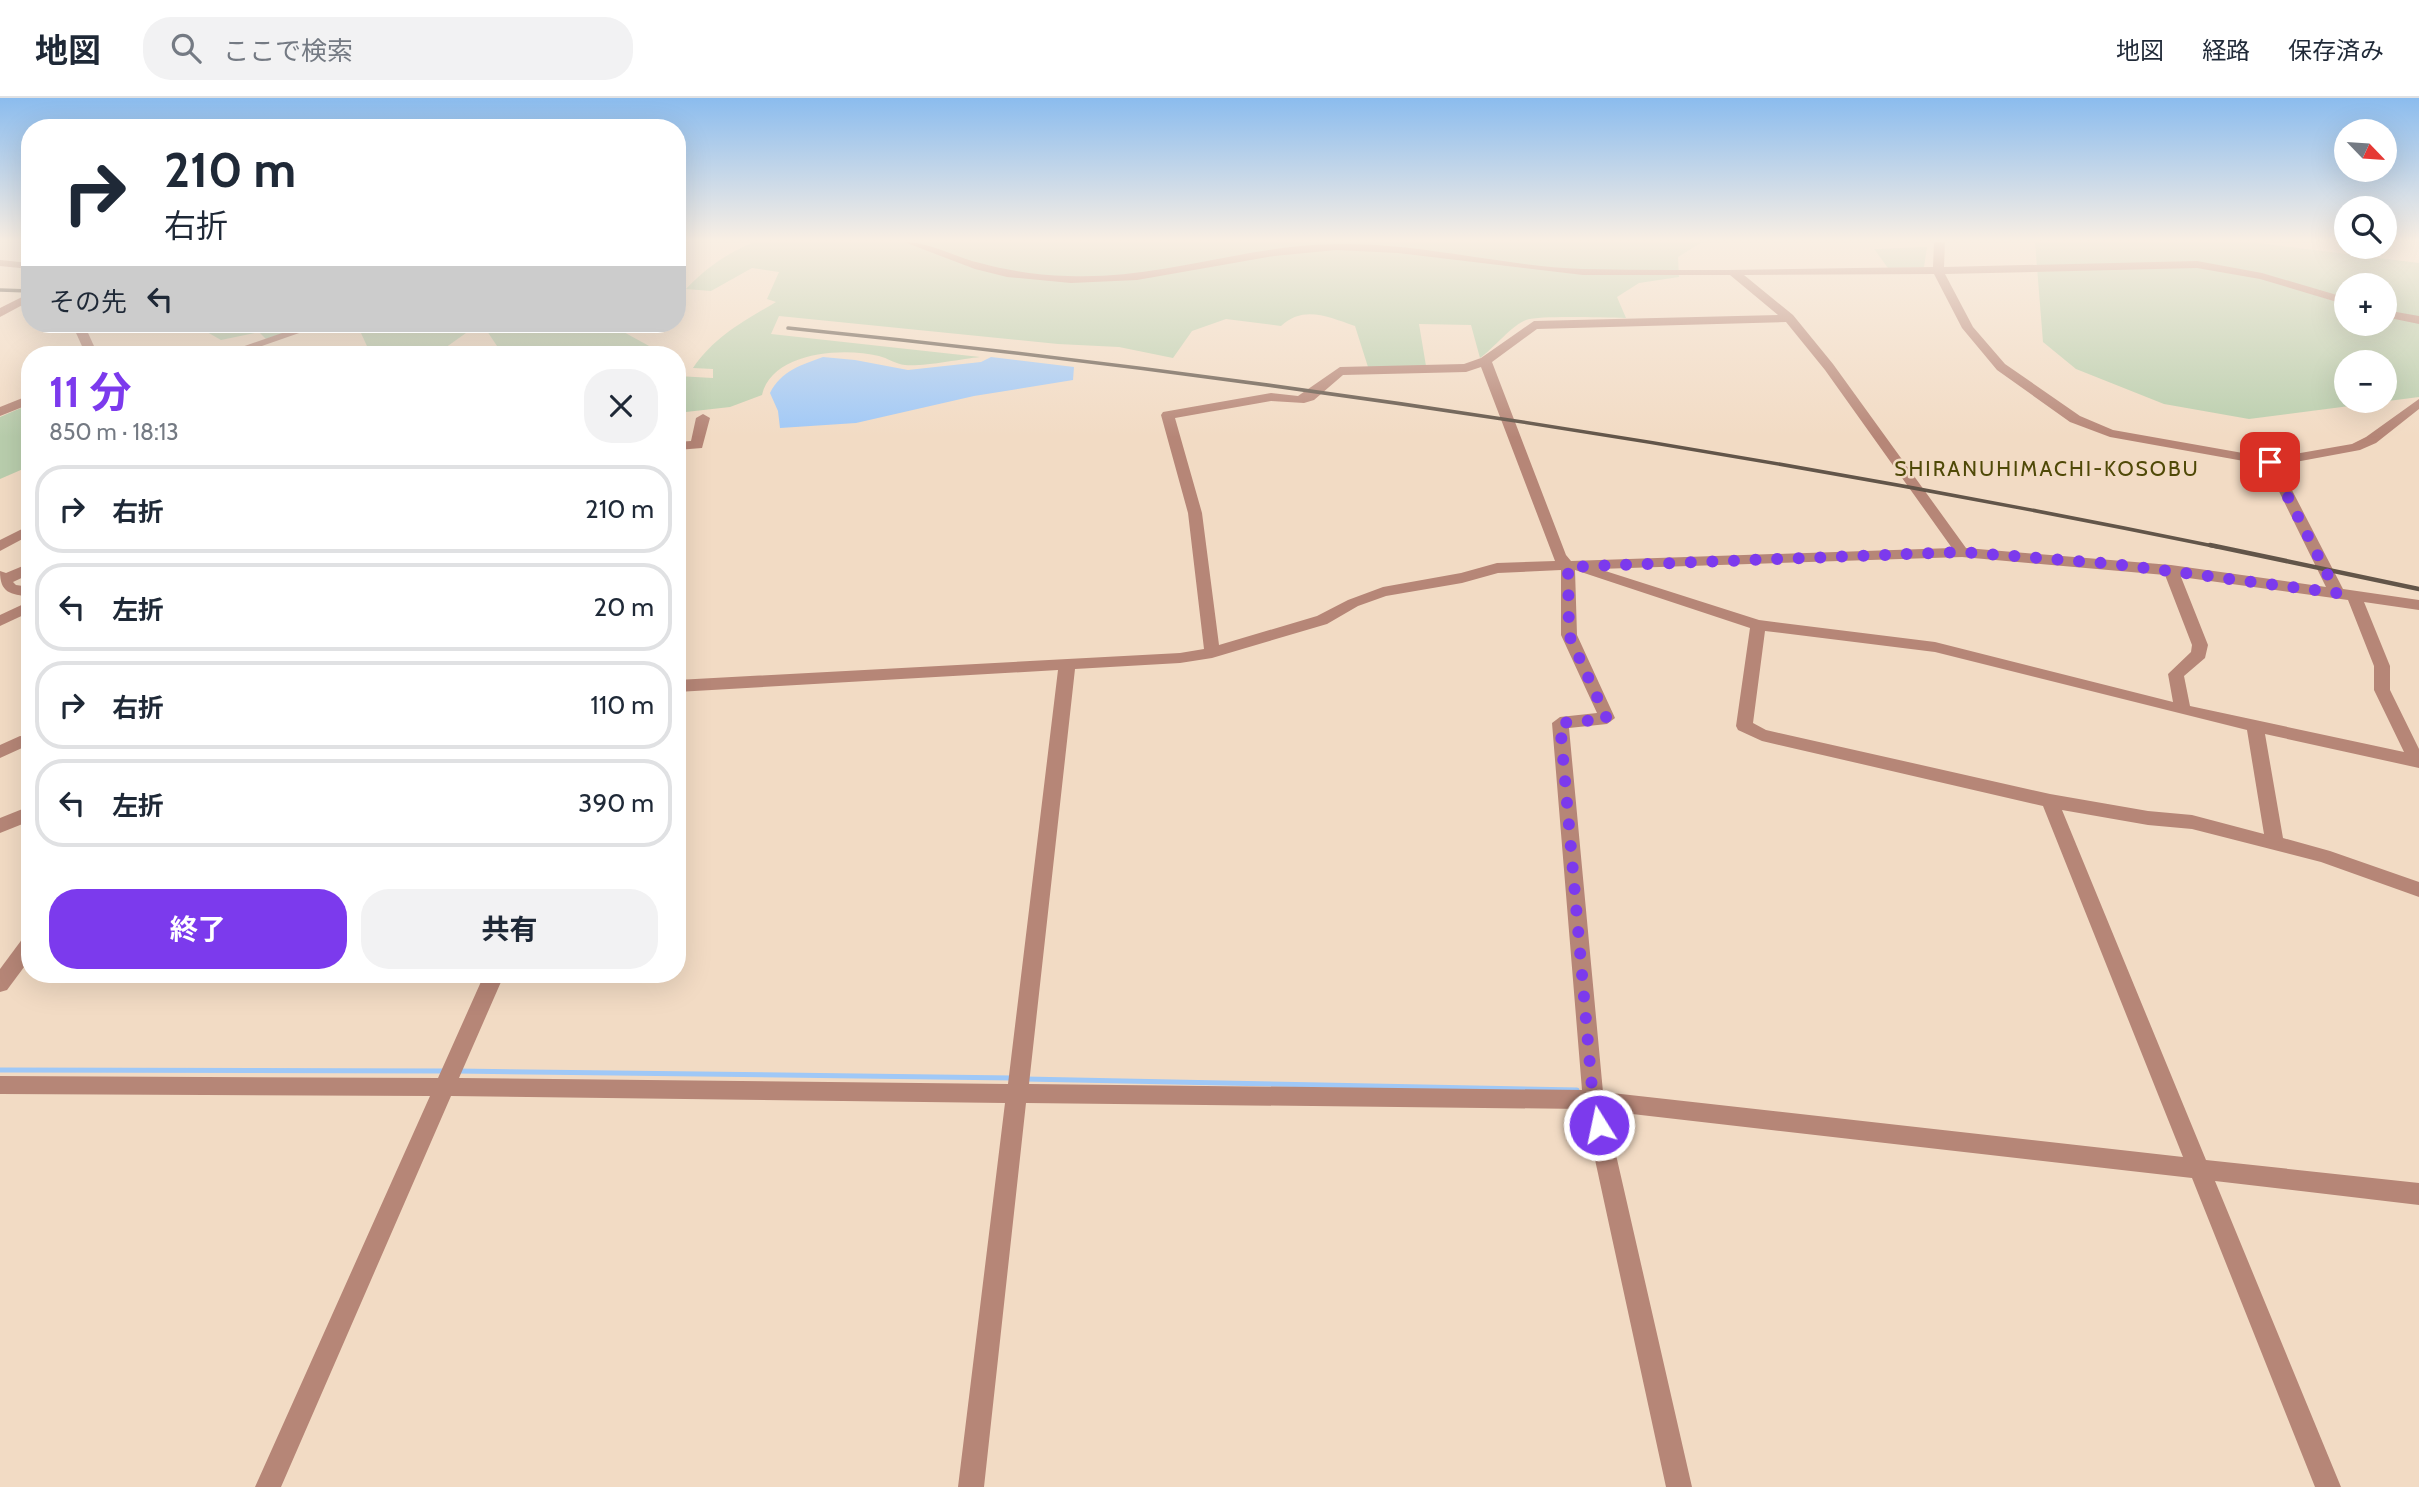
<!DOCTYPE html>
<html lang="ja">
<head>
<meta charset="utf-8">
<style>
  body { margin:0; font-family:Cabin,"Noto Sans JP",sans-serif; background:#f2f2f3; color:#1f2937; height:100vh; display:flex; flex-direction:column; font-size:26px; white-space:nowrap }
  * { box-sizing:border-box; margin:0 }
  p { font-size:23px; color:#747a83 }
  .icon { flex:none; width:38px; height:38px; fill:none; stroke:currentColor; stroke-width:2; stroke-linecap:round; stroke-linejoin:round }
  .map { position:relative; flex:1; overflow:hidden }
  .side { position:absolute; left:21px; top:248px; width:665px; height:637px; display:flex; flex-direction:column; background:#fff; border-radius:28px; box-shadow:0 7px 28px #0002 }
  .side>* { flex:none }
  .banner { position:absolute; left:21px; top:21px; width:665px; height:214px; border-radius:28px; box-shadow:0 7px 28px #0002; background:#fff; color:#1f2937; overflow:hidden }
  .needle { width:46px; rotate:115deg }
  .controls { position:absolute; left:2334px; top:21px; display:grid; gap:14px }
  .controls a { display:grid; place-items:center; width:63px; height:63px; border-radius:50%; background:#fff; box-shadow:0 7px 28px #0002; font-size:35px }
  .pin { position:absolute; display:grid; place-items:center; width:60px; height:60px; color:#fff; margin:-30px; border-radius:14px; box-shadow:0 4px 10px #0006 }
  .me { position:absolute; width:77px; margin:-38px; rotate:350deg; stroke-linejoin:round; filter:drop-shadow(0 0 5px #0008) }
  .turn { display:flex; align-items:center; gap:24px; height:147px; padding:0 28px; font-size:32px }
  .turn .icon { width:91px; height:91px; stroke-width:2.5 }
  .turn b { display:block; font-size:49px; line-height:60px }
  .then { display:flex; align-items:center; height:66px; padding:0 28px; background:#0003; gap:14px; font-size:26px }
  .round { display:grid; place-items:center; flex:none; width:74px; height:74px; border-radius:28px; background:#f2f2f3 }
  .summary { display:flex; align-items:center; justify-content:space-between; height:119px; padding:0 28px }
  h1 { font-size:42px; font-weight:700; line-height:52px; color:#7c3aed }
  .action { display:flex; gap:14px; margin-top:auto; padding:14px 28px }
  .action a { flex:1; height:80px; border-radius:28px; background:#7c3aed; color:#fff; font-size:28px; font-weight:700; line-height:80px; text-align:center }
  .action a+a { background:#f2f2f3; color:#1f2937 }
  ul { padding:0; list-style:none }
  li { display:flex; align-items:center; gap:21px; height:88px; margin:0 14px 10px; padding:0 14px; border:4px solid #e0e1e3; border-radius:28px }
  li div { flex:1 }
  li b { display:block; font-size:26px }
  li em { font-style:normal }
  header { display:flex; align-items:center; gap:42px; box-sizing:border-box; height:98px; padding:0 35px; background:#fff; border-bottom:2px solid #e0e1e3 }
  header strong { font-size:33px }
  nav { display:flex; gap:38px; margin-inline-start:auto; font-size:24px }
  .search { width:490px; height:63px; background:#f2f2f3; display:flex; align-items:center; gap:18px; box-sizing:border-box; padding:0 24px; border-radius:28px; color:#747a83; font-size:26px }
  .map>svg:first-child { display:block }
</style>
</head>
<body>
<header>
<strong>地図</strong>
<div class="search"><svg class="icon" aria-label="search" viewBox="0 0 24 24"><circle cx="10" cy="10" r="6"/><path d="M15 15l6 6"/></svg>ここで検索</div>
<nav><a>地図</a><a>経路</a><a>保存済み</a></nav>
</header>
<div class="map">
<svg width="2419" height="1389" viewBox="0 0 2419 1389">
  <rect width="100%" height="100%" fill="#f2dbc4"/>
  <g fill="#b9cead" fill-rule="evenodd">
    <path d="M754,144H1702L1678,159L1679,179L1639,185L1617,199L1626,220C1604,220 1543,217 1526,222C1512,227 1494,250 1480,260L1471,227L1419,226L1426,268L1368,269L1355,228C1328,219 1304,207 1281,228L1226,221L1192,233L1173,260L1119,249L1058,246L779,218L771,236L980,259C961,261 922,269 905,267C896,266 887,260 879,258C842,249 772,254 762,297L730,309L677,315V278L713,280V271L693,270C715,238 744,223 776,204L767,201L779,174L752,170L711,193L686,191C707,169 726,156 754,144Z"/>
    <path d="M2035,144H2251L2419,165V299L2249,321L2164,306L2076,271L2043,244ZM2347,187H2385V226H2347ZM2347,264H2385V303H2347Z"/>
    <polygon points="1927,149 1924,169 1888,170 1874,151"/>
    <polygon points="181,226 310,226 266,241 259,234 221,242 200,230"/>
    <polygon points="361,226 609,226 651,249 643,257 503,257 487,233 466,235 445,250 403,257 371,257 361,235"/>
    <polygon points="28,307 30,368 0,381 0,319"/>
  </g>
  <path fill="#9fc8f7" d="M823,259L855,262L908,272L981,264L991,259L1074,269L1073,282L974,298L856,325L780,330L778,313L770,295C781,273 801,267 823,259Z"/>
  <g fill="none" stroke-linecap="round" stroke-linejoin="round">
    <g stroke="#9fc8f7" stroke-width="5">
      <polyline points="0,972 446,973"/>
      <polyline points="458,973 1013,980"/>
      <polyline points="1025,981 1577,992"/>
    </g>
    <g fill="#b68677" fill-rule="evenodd">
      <path d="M904,144C930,144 954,159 980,165C1009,173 1038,177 1068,178C1159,182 1246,147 1336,146C1419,144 1500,168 1583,171C1699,174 1816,170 1933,169L1934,144H1945L1944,169L2197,163L2262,175L2347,200V207L2260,181L2197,170L1945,176L1973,229L2005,266L2080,318L2113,332L2271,360L2352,346L2366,339L2419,301V311L2376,345L2360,352L2279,367L2343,491L2419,502V512L2364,504L2390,568V592L2419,651V670L2265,636L2283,740L2330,753L2419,784V799L2321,764L2192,731L2148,727L2062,712L2206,1062L2419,1085V1107L2215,1083L2341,1389H2315L2192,1080L1606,1013L1692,1389H1666L1584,1011L1026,1005L984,1389H958L1005,1005L451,998L281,1389H255L430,998L0,996V978L438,980L484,877H504L459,980L1008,986L1058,572L677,594V582L1180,555L1204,551L1188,415L1161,317L1163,314L1271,295L1298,298L1340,269L1464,266L1481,260L1534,223L1778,217L1730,177H1583L1398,155L1336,152L1274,158L1137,182L1071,185L1007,179L975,171ZM1934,176L1962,230L1997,272L2070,324L2110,339L2266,367L2326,489L2171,467L1966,450L1833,266L1793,217L1744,177ZM1786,224L1825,272L1952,450L1571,463L1566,457L1492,264L1537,231ZM1481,269L1555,463L1497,465L1461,475L1383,489L1348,502L1317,518L1219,547L1202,415L1175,320L1271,303L1304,305L1314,302L1343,277L1466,274ZM1962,459L2165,477L2192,547L2191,554L2168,576L2173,604L1935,544L1759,522L1599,471ZM1561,472V537L1597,615L1560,619L1552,625L1582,992L1029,986L1075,571L1180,565L1212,560L1327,526L1358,508L1386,498L1462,485L1498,475ZM1575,472L1750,530L1736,628L1738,632L1762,643L2043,708L2183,1059L1603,994L1569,630L1607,626L1615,620L1577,537ZM2181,479L2348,502L2374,568V592L2404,654L2190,608L2184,578L2205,560L2208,547ZM1765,533L1935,554L2247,632L2264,736L2192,717L2148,713L2050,696L1766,632L1753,625Z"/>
      <polygon points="0,162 30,165 30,171 0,168"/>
      <polygon points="30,195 30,203 0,219 0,210"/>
      <polygon points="2385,212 2419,218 2419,226 2385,219"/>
      <polygon points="72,226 84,226 98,257 86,257"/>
      <polygon points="308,226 325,226 236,257 219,257"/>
      <polygon points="30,297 30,306 0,318 0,309"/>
      <polygon points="703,316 710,320 702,350 677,352 677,344 691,343 696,320"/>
      <polygon points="30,427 30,437 0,453 0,442"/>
      <path d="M30,465V476L13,484L16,487L30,489V499C10,496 0,495 0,473L6,475Z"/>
      <polygon points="30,503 30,514 0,528 0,517"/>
      <polygon points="20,638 30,639 30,651 22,650 0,660 0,647"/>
      <polygon points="30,708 30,723 0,735 0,720"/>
      <polygon points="30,838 30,861 7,892 0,894 0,871 23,840"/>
    </g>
    <g stroke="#625549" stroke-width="3.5">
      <polyline points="0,192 30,193"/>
      <path d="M788,230C1269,279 1745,352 2218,449"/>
    </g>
    <polyline stroke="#625549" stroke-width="4.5" points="2210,447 2419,491"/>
  </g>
  <linearGradient id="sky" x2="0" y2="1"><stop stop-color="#8bbcee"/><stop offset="0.42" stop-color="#f9efe4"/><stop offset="1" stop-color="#f9efe4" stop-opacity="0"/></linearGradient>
  <rect width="2419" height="339" fill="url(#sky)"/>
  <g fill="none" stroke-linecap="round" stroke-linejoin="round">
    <polyline stroke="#7c3aed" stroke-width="12" stroke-dasharray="0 21.6" points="1599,1027 1593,1002 1560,625 1607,621 1569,537 1568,469 1962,454 2115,466 2337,495 2270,364"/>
  </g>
  <g text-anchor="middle" stroke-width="5" stroke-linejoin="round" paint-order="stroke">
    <g font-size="21" letter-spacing="2" fill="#4f4907" stroke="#f2dbc4">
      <text x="2047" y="378">SHIRANUHIMACHI-KOSOBU</text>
    </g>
  </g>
</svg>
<div class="controls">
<a><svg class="needle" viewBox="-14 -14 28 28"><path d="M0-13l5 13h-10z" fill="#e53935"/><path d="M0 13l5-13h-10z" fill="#747a83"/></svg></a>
<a><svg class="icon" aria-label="search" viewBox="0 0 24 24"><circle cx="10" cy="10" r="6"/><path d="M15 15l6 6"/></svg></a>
<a>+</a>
<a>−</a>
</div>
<div class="pin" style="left:2270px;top:364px;background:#d93025"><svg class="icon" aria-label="arrive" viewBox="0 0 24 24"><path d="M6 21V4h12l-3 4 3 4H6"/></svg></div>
<svg class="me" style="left:1599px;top:1027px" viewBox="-20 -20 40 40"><circle r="17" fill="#7c3aed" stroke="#fff" stroke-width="3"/><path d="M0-11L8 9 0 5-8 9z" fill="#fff"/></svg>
<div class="banner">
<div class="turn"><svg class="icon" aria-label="right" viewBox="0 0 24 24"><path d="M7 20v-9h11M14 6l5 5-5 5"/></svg><div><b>210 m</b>右折</div></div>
<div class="then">その先<svg class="icon" aria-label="left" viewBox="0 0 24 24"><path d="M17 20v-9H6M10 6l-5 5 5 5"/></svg></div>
</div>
<section class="side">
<div class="summary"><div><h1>11 分</h1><p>850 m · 18:13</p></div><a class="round"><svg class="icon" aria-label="close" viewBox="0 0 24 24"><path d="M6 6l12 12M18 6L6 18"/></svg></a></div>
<ul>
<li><svg class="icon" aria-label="right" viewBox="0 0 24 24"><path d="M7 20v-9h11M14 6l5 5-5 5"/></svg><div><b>右折</b></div><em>210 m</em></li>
<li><svg class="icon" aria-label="left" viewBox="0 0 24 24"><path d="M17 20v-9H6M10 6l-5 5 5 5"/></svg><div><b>左折</b></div><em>20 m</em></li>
<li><svg class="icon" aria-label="right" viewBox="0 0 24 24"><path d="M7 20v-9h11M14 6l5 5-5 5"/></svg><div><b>右折</b></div><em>110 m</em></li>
<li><svg class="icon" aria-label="left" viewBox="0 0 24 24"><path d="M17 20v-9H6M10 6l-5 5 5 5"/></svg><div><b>左折</b></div><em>390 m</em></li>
</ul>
<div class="action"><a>終了</a><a>共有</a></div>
</section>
</div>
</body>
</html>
